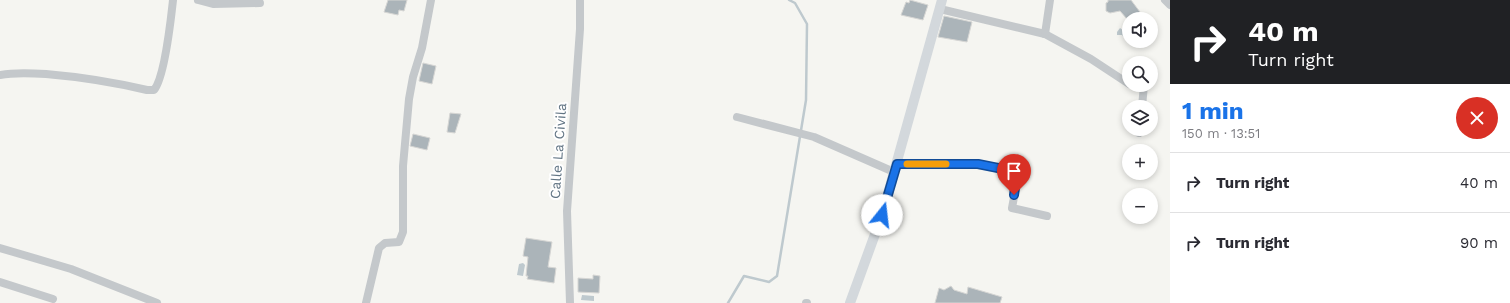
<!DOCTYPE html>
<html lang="en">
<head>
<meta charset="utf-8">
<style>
  body { margin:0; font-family:"Work Sans",sans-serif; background:#f7f7f7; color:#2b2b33; height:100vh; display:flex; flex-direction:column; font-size:15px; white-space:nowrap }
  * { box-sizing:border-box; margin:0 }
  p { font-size:13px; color:#7c7c81 }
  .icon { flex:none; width:22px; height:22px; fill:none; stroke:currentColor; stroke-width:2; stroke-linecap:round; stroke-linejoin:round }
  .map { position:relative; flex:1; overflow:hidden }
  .details { display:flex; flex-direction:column; background:#fff; width:340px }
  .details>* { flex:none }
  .banner { background:#202124; color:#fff; overflow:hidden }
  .buttons { position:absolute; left:1122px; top:12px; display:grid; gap:8px }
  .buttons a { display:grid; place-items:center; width:36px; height:36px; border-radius:50%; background:#fff; box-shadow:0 2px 6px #0003; font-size:20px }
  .pin { position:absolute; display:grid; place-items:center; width:34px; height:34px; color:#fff; margin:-41px -17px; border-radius:50% 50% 50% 0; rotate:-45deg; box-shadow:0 0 4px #0007 }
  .pin .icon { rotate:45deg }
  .me { position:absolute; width:44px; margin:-22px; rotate:16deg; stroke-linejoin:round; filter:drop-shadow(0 0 3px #0008) }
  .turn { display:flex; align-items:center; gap:14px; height:84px; padding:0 12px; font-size:18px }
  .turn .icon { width:52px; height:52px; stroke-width:2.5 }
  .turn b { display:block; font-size:28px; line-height:34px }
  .round { display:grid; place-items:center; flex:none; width:42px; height:42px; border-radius:21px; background:#f7f7f7 }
  .headline { display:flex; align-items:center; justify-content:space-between; height:68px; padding:0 12px }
  h1 { font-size:24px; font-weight:700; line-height:30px; color:#1a73e8 }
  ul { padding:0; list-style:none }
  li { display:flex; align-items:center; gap:12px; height:60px; padding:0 12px; border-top:1px solid #e1e1e2 }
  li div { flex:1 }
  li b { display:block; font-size:15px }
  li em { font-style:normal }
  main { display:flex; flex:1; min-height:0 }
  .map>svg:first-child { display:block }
</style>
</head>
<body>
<main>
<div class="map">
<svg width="1170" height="303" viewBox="0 0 1170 303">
  <rect width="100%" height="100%" fill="#f5f5f1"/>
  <g fill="#bec9ce">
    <polygon points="1120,28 1124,31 1129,29 1129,37 1125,38 1122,35 1117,35 1117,32"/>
    <polygon points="523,263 525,265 523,276 517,275 519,264"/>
    <polygon points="582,295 594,296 594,301 581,300"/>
  </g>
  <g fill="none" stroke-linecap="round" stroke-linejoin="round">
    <polyline stroke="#bec9ce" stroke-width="2.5" points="728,303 744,276 769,282 777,276 806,100 807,24 795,3 789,0"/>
  </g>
  <g fill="#abb4b9" stroke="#d6d6d4">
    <polygon points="388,0 407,0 404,11 399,10 398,15 384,12"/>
    <polygon points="910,0 928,5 923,20 901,15 906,2 909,3"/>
    <polygon points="1108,0 1131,0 1140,12 1137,15 1140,19 1127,19 1120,11 1110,13 1106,11 1106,3 1108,2"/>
    <polygon points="944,16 972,22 967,42 938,37"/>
    <polygon points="423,63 436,66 432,84 419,81"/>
    <polygon points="450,113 461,114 455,133 447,132"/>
    <polygon points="413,134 430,138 427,150 410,146"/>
    <polygon points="526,238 552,242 548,267 556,268 554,283 527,279 528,276 526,276 528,257 523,256"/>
    <polygon points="593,275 600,276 599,293 578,292 578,278 593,279"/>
    <polygon points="951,286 954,290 967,294 968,287 1002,297 1000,303 935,303 939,288 944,290"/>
  </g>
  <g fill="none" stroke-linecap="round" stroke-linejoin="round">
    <g stroke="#c4c8cb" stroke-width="8">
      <polyline points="198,0 213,4 260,3"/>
      <polyline points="1165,0 1170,5"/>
      <polyline points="940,9 1045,34 1091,59 1129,84"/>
      <polyline points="1045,34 1050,0"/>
      <path d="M0,75C15,72 31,73 46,74C81,77 113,82 147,90H154C165,77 171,18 173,0"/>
      <polyline points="1142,107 1144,85"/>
      <polyline points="737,117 814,137 894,172"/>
      <polyline points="1139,133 1140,129"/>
      <polyline points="897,164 978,164 1008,170 1017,181 1012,208 1047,216"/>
      <polyline points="0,248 71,269 157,303"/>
      <polyline points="0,282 53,299"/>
      <polyline points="366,303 379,248 385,243 399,242 403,232 403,166 409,99 413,77 422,48 431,0"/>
      <polyline points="570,303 567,211 580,29 580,0"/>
      <polyline points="806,303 807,303"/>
    </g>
    <polyline stroke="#d3d8dc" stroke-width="10" points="850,303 882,215 942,0"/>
  </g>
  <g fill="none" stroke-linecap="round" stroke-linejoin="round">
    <defs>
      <polyline id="route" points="882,215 897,164 978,164 1008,170 1016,181 1014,195"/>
    </defs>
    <use href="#route" stroke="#114b97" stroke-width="10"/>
    <use href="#route" stroke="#1a73e8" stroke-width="7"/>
    <polyline stroke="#f59e0b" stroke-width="7" points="907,164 946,164"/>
  </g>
  <g text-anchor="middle" stroke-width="4" stroke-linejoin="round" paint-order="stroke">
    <g font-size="14" fill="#627584" stroke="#fff">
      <text transform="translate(558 151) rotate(-86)" y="5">Calle La Civila</text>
    </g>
  </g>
</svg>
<div class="buttons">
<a><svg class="icon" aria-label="sound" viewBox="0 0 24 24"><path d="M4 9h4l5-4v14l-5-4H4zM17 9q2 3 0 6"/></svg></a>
<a><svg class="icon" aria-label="search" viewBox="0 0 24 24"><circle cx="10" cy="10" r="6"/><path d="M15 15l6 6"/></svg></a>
<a><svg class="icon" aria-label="layers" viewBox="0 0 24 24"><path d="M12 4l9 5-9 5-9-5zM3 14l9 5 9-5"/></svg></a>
<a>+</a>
<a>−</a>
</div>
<div class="pin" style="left:1014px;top:195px;background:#d93025"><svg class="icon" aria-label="arrive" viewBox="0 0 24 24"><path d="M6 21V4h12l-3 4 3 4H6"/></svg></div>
<svg class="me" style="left:882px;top:215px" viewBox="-20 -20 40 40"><circle r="19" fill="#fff"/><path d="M0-13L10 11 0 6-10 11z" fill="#1a73e8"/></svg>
</div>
<section class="details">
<div class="banner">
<div class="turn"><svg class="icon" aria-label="right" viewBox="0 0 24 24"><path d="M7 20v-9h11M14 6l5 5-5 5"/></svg><div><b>40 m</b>Turn right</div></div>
</div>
<div class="headline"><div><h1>1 min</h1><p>150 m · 13:51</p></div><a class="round" style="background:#d93025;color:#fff"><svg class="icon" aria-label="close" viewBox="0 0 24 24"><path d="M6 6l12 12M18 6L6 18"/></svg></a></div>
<ul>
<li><svg class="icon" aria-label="right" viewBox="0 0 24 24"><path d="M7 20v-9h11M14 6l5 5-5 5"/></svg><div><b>Turn right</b></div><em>40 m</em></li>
<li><svg class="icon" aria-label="right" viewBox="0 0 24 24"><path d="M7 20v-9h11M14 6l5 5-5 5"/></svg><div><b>Turn right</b></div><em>90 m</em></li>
</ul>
</section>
</main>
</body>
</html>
